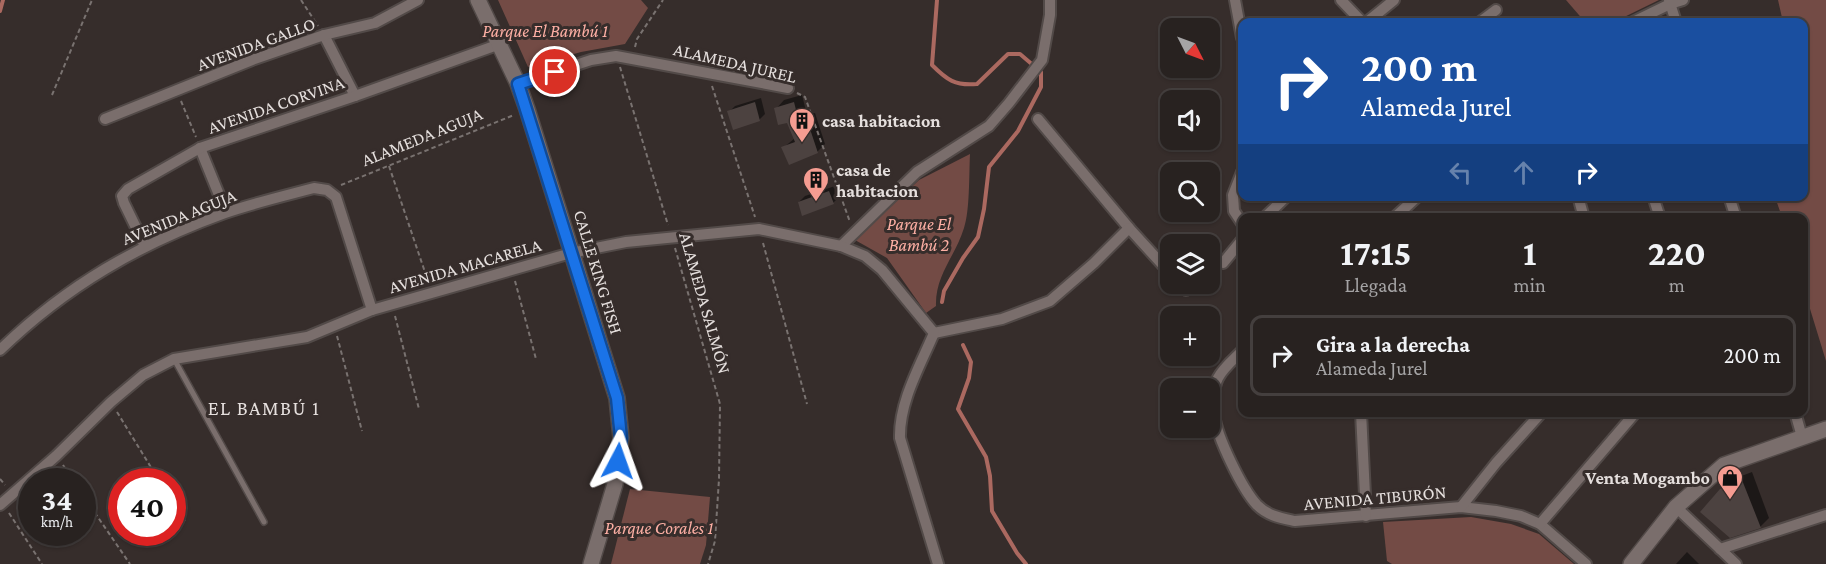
<!DOCTYPE html>
<html lang="es">
<head>
<meta charset="utf-8">
<style>
  body { margin:0; font-family:"Crimson Pro",serif; background:#342f2d; color:#f1f3f6; height:100vh; display:flex; flex-direction:column; font-size:22px; white-space:nowrap }
  * { box-sizing:border-box; margin:0 }
  p { font-size:20px; color:#a5a4a5 }
  .icon { flex:none; width:33px; height:33px; fill:none; stroke:currentColor; stroke-width:2; stroke-linecap:round; stroke-linejoin:round }
  .map { position:relative; flex:1; overflow:hidden }
  .details { position:absolute; left:1238px; top:213px; width:570px; height:204px; display:flex; flex-direction:column; background:#282220; border-radius:12px; box-shadow:0 2px 4px #0004,0 0 0 2px #443f3e }
  .details>* { flex:none }
  .guide { position:absolute; left:1238px; top:18px; width:570px; height:183px; border-radius:12px; box-shadow:0 2px 4px #0004,0 0 0 2px #443f3e; background:#1a4fa0; color:#fff; overflow:hidden }
  .needle { width:39px; rotate:132deg }
  .buttons { position:absolute; left:1160px; top:18px; display:grid; gap:12px }
  .buttons a { display:grid; place-items:center; width:60px; height:60px; border-radius:12px; background:#282220; box-shadow:0 2px 4px #0004,0 0 0 2px #443f3e; font-size:30px }
  .speed { position:absolute; left:18px; top:468px; display:flex; gap:12px; font-size:30px; font-weight:700; text-align:center }
  .speed>* { display:grid; place-content:center; width:78px; height:78px; border-radius:50%; background:#282220; box-shadow:0 2px 4px #0004,0 0 0 2px #443f3e; line-height:1 }
  .speed small { font-size:15px; font-weight:400 }
  .speed .limit { border:9px solid #d22; background:#fff; color:#111 }
  .pin { position:absolute; display:grid; place-items:center; width:51px; height:51px; color:#fff; margin:-26px; border:3px solid #fff; border-radius:50%; box-shadow:0 2px 6px #0007 }
  .me { position:absolute; width:66px; margin:-33px; rotate:4deg; stroke-linejoin:round; filter:drop-shadow(0 0 4px #0008) }
  .turn { display:flex; align-items:center; gap:21px; height:126px; padding:0 24px; font-size:27px }
  .turn .icon { width:78px; height:78px; stroke-width:2.5 }
  .turn b { display:block; font-size:42px; line-height:51px }
  .lanes { display:flex; align-items:center; height:57px; padding:0 24px; background:#0003; justify-content:center; gap:30px; direction:ltr }
  .lanes .off { opacity:.35 }
  .eta { display:flex; justify-content:space-evenly; align-items:center; height:102px; text-align:center }
  .eta b { font-size:36px; font-weight:700; line-height:42px }
  ul { padding:0; list-style:none }
  li { display:flex; align-items:center; gap:18px; height:81px; margin:0 12px 9px; padding:0 12px; border:3px solid #443f3e; border-radius:12px }
  li div { flex:1 }
  li b { display:block; font-size:22px }
  li em { font-style:normal }
  .map>svg:first-child { display:block }
</style>
</head>
<body>
<div class="map">
<svg width="1826" height="564" viewBox="0 0 1826 564">
  <rect width="100%" height="100%" fill="#362d2b"/>
  <g fill="#734b45">
    <polygon points="498,0 641,0 648,8 625,44 581,52 528,67"/>
    <polygon points="1566,0 1659,0 1614,22 1585,22"/>
    <polygon points="1778,0 1826,0 1826,361 1803,286 1803,218 1782,217 1775,197 1803,196 1803,22 1783,22"/>
    <path d="M970,154C969,173 970,211 964,228C955,257 935,275 936,306L926,313L887,258L855,240L919,180Z"/>
    <polygon points="630,489 710,497 706,545 700,564 611,564"/>
    <polygon points="1471,517 1511,524 1539,534 1574,564 1392,564 1387,561 1383,522"/>
  </g>
  <g fill="#0007">
    <polygon points="802,95 807,115 815,113 825,144 817,152 783,148 795,138 788,121 776,109 784,100"/>
    <polygon points="761,98 765,114 759,120 729,112 735,106"/>
    <polygon points="835,186 839,197 833,203 799,202 805,196"/>
    <polygon points="1752,472 1769,518 1760,527 1722,490 1731,480"/>
    <polygon points="1687,552 1699,564 1676,564"/>
  </g>
  <g fill="none" stroke-linecap="round" stroke-linejoin="round">
    <g stroke="#ab6960" stroke-width="4">
      <path d="M937,0L932,65C947,80 955,86 977,84L1008,54H1020L1041,72V87L1018,131L989,167L984,209L978,237L963,258L944,291L942,302"/>
      <polyline points="0,11 3,0"/>
      <polyline points="963,345 971,362 969,378 958,409 986,457 990,476 992,511 1017,553 1026,564"/>
    </g>
  </g>
  <g fill="#4c4240">
    <polygon points="755,102 760,121 733,130 727,111"/>
    <polygon points="794,102 799,122 807,120 818,153 789,165 781,147 795,142 787,123 778,125 774,108"/>
    <polygon points="829,191 834,204 802,216 798,202"/>
    <polygon points="1742,480 1761,528 1730,538 1700,512 1720,489"/>
  </g>
  <g fill="none" stroke-linecap="round" stroke-linejoin="round">
    <defs>
      <polyline id="lane" points="174,359 264,522"/>
      <g id="street">
        <polyline points="1235,0 1242,38"/>
        <polyline points="1341,0 1362,22"/>
        <polyline points="1669,0 1676,22"/>
        <polyline points="1367,22 1394,0"/>
        <polyline points="1480,22 1496,10"/>
        <polyline points="1633,22 1670,4 1683,0"/>
        <polyline points="324,35 355,96"/>
        <polyline points="518,84 591,60 616,56 788,88"/>
        <polyline points="105,119 252,60 324,35 375,23 418,0"/>
        <polyline points="1038,119 1129,228 1170,273"/>
        <polyline points="200,148 226,212"/>
        <polyline points="1242,172 1233,195 1234,211 1242,223"/>
        <polyline points="1578,196 1584,218"/>
        <polyline points="1653,196 1660,218"/>
        <polyline points="1729,196 1736,218"/>
        <polyline points="1264,218 1287,196"/>
        <polyline points="1394,218 1418,196"/>
        <polyline points="145,246 124,203 122,196 128,189 200,148 355,96 500,44"/>
        <polyline points="841,246 917,172 989,126 1009,103 1042,60 1050,15 1050,0"/>
        <polyline points="1223,263 1242,240"/>
        <polyline points="1180,284 1186,290"/>
        <polyline points="934,333 1002,319 1050,301 1094,263 1129,228"/>
        <path d="M0,350C66,286 139,244 225,213C254,203 284,196 314,188L327,190L336,197L372,310"/>
        <path d="M1242,351C1234,359 1223,368 1218,378C1213,388 1212,404 1214,415C1217,437 1242,489 1257,505C1268,516 1281,518 1295,521L1461,507L1496,511L1521,516L1540,524L1586,564"/>
        <polyline points="1361,412 1366,516"/>
        <polyline points="1795,412 1802,437"/>
        <path d="M0,505L56,456L111,402L143,375L174,359L307,337L372,310L571,253L626,242L759,229L841,246L865,256L882,270L934,333C920,366 899,402 900,438L938,564"/>
        <polyline points="1461,507 1496,463 1542,412"/>
        <polyline points="1676,507 1736,564"/>
        <polyline points="1540,524 1636,412"/>
        <polyline points="1720,549 1826,515"/>
      </g>
      <g id="secondary">
        <polyline points="478,0 518,84 527,109 617,398 621,438 615,484 591,564"/>
        <polyline points="1631,564 1676,507 1724,465 1826,429"/>
      </g>
    </defs>
    <use href="#lane" stroke="#524a48" stroke-width="8"/>
    <use href="#street" stroke="#524a48" stroke-width="14"/>
    <use href="#secondary" stroke="#524a48" stroke-width="18"/>
    <g stroke="#797270" stroke-width="2" stroke-dasharray="4.5 3" stroke-linecap="butt">
      <polyline points="301,0 318,26"/>
      <polyline points="635,47 637,39 663,0"/>
      <polyline points="620,67 668,225"/>
      <polyline points="712,86 755,217"/>
      <polyline points="797,93 805,97 850,222"/>
      <polyline points="52,95 92,0"/>
      <polyline points="181,101 196,137"/>
      <polyline points="389,166 428,281"/>
      <polyline points="341,185 514,115"/>
      <polyline points="763,243 807,404"/>
      <polyline points="675,248 720,404 719,479 715,541 708,564"/>
      <polyline points="515,281 536,359"/>
      <polyline points="395,316 419,409"/>
      <polyline points="337,336 362,431"/>
      <polyline points="117,412 160,482"/>
      <polyline points="63,465 74,482"/>
      <polyline points="0,479 5,485"/>
      <polyline points="82,494 130,564"/>
      <polyline points="172,501 185,521"/>
      <polyline points="9,513 42,564"/>
    </g>
    <use href="#lane" stroke="#7a6e6c" stroke-width="5"/>
    <use href="#street" stroke="#7a6e6c" stroke-width="10"/>
    <use href="#secondary" stroke="#7a6e6c" stroke-width="15"/>
  </g>
  <g fill="none" stroke-linecap="round" stroke-linejoin="round">
    <defs>
      <polyline id="route" points="555,72 518,84 617,398 621,438 618,461"/>
    </defs>
    <use href="#route" stroke="#114b97" stroke-width="15"/>
    <use href="#route" stroke="#1a73e8" stroke-width="10"/>
  </g>
  <defs>
    <symbol id="building-pin" viewBox="-11 -11 22 30"><path d="M0 17L-7.5 6A9.5 9.5 0 1 1 7.5 6Z" fill="#f59c91" stroke="#362d2b"/><path d="M-4-6H4V6H1V3H-1V6H-4ZM-2.5-4.3h1.7v1.8h-1.7ZM.8-4.3h1.7v1.8H.8ZM-2.5-1h1.7V.8h-1.7ZM.8-1h1.7V.8H.8Z" fill="#111"/></symbol>
    <symbol id="shop-pin" viewBox="-11 -11 22 30"><path d="M0 17L-7.5 6A9.5 9.5 0 1 1 7.5 6Z" fill="#f59c91" stroke="#362d2b"/><path d="M-5-2.5h2.3a2.7 3.5 0 0 1 5.4 0H5L5.5 6h-11ZM-1.5-2.5h3a1.5 2.3 0 0 0-3 0Z" fill="#111"/></symbol>
  </defs>
  <g fill-rule="evenodd">
    <use href="#building-pin" x="787" y="106" width="30" height="40"/>
    <use href="#building-pin" x="801" y="165" width="30" height="40"/>
    <use href="#shop-pin" x="1715" y="463" width="30" height="40"/>
  </g>
  <g text-anchor="middle" stroke-width="6" stroke-linejoin="round" paint-order="stroke">
    <g font-size="18" font-style="italic" fill="#fdafa4" stroke="#362d2b">
      <text x="545" y="37">Parque El Bambú 1</text>
      <text x="919" y="230">Parque El<tspan x="919" dy="21">Bambú 2</tspan></text>
      <text x="659" y="534">Parque Corales 1</text>
    </g>
    <g font-size="18" fill="#e5dfdd" stroke="#362d2b">
      <text transform="translate(256 44) rotate(-20)" y="6">AVENIDA GALLO</text>
      <text transform="translate(735 63) rotate(13)" y="6">ALAMEDA JUREL</text>
      <text transform="translate(276 105) rotate(-19)" y="6">AVENIDA CORVINA</text>
      <text transform="translate(422 137) rotate(-22)" y="6">ALAMEDA AGUJA</text>
      <text transform="translate(179 217) rotate(-22)" y="6">AVENIDA AGUJA</text>
      <text transform="translate(465 266) rotate(-16)" y="6">AVENIDA MACARELA</text>
      <text transform="translate(598 272) rotate(73)" y="6">CALLE KING FISH</text>
      <text transform="translate(705 303) rotate(74)" y="6">ALAMEDA SALMÓN</text>
      <text transform="translate(1375 498) rotate(-5)" y="6">AVENIDA TIBURÓN</text>
    </g>
    <g font-size="18" font-weight="bold" fill="#e5dfdd" stroke="#362d2b" text-anchor="start">
      <text x="822" y="127">casa habitacion</text>
      <text x="836" y="176">casa de<tspan x="836" dy="21">habitacion</tspan></text>
      <text x="1710" y="484" text-anchor="end">Venta Mogambo</text>
    </g>
    <g font-size="20" letter-spacing="1.5" fill="#e5dfdd" stroke="#362d2b">
      <text x="264" y="415">EL BAMBÚ 1</text>
    </g>
  </g>
</svg>
<div class="buttons">
<a><svg class="needle" viewBox="-14 -14 28 28"><path d="M0-13l5 13h-10z" fill="#e53935"/><path d="M0 13l5-13h-10z" fill="#a5a4a5"/></svg></a>
<a><svg class="icon" aria-label="sound" viewBox="0 0 24 24"><path d="M4 9h4l5-4v14l-5-4H4zM17 9q2 3 0 6"/></svg></a>
<a><svg class="icon" aria-label="search" viewBox="0 0 24 24"><circle cx="10" cy="10" r="6"/><path d="M15 15l6 6"/></svg></a>
<a><svg class="icon" aria-label="layers" viewBox="0 0 24 24"><path d="M12 4l9 5-9 5-9-5zM3 14l9 5 9-5"/></svg></a>
<a>+</a>
<a>−</a>
</div>
<div class="speed"><div>34<small>km/h</small></div><div class="limit">40</div></div>
<div class="pin" style="left:555px;top:72px;background:#d93025"><svg class="icon" aria-label="arrive" viewBox="0 0 24 24"><path d="M6 21V4h12l-3 4 3 4H6"/></svg></div>
<svg class="me" style="left:618px;top:461px" viewBox="-20 -20 40 40"><path d="M0-17L14 15 0 8-14 15z" fill="#1a73e8" stroke="#fff" stroke-width="4"/></svg>
<div class="guide">
<div class="turn"><svg class="icon" aria-label="right" viewBox="0 0 24 24"><path d="M7 20v-9h11M14 6l5 5-5 5"/></svg><div><b>200 m</b>Alameda Jurel</div></div>
<div class="lanes"><svg class="icon off" aria-label="left" viewBox="0 0 24 24"><path d="M17 20v-9H6M10 6l-5 5 5 5"/></svg><svg class="icon off" aria-label="ahead" viewBox="0 0 24 24"><path d="M12 20V5M6 11l6-6 6 6"/></svg><svg class="icon" aria-label="right" viewBox="0 0 24 24"><path d="M7 20v-9h11M14 6l5 5-5 5"/></svg></div>
</div>
<section class="details">
<div class="eta">
<div><b>17:15</b><p>Llegada</p></div>
<div><b>1</b><p>min</p></div>
<div><b>220</b><p>m</p></div>
</div>
<ul>
<li><svg class="icon" aria-label="right" viewBox="0 0 24 24"><path d="M7 20v-9h11M14 6l5 5-5 5"/></svg><div><b>Gira a la derecha</b><p>Alameda Jurel</p></div><em>200 m</em></li>
</ul>
</section>
</div>
</body>
</html>
